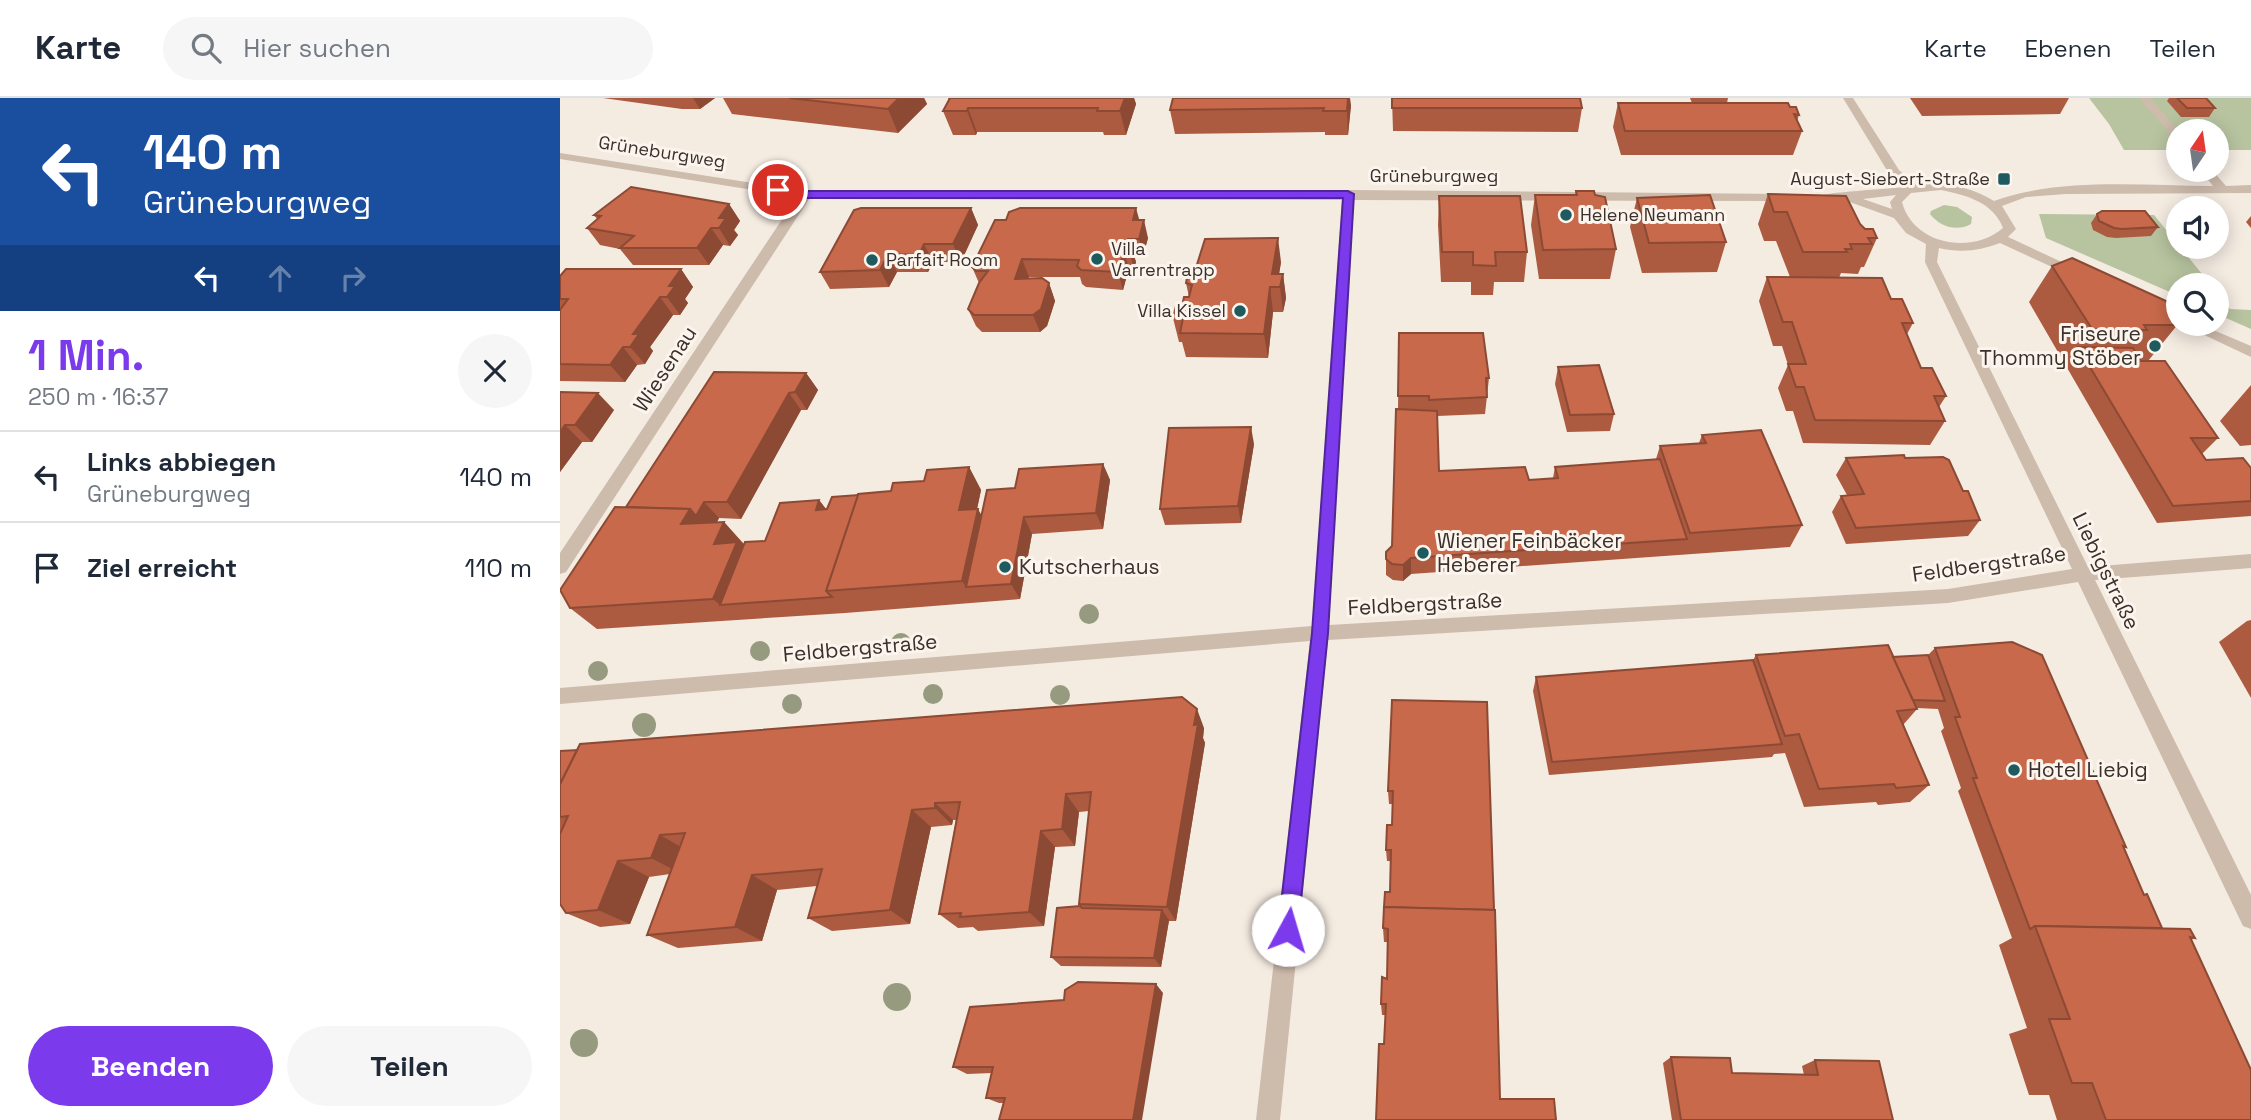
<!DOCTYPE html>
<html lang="de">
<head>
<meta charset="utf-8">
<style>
  body { margin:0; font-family:"Space Grotesk",sans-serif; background:#f6f6f7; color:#1f2937; height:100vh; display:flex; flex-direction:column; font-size:26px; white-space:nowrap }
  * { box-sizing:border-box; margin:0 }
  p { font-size:23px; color:#747a83 }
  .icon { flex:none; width:38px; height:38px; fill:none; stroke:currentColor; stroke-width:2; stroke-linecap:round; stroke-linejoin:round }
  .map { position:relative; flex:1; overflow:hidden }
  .panel { display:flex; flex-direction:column; background:#fff; width:560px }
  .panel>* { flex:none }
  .hud { background:#1a4fa0; color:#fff; overflow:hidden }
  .needle { width:46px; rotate:13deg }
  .fabs { position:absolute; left:1606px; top:21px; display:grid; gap:14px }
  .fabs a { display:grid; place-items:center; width:63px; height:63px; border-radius:50%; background:#fff; box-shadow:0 4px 18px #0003; font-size:35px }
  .pin { position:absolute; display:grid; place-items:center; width:60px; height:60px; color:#fff; margin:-30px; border:4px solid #fff; border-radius:50%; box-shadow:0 2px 7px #0007 }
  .me { position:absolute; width:77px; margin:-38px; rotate:6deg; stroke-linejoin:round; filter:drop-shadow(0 0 5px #0008) }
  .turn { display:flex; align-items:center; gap:24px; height:147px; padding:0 28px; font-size:32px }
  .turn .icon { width:91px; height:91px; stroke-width:2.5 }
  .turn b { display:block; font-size:49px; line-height:60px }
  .lanes { display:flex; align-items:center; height:66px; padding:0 28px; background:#0003; justify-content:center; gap:35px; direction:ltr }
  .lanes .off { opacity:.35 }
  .round { display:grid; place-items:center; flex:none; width:74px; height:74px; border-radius:37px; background:#f6f6f7 }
  .summary { display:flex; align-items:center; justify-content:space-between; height:119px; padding:0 28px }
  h1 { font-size:42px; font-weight:700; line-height:52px; color:#7c3aed }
  .button { display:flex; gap:14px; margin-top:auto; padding:14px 28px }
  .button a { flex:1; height:80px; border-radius:42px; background:#7c3aed; color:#fff; font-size:28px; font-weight:700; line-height:80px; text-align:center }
  .button a+a { background:#f6f6f7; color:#1f2937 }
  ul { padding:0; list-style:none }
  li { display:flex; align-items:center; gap:21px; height:91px; padding:0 28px; border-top:2px solid #e0e1e3 }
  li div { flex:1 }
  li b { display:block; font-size:26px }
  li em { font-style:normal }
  header { display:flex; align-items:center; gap:42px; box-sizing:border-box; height:98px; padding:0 35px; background:#fff; border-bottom:2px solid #e0e1e3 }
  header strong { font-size:33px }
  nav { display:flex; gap:38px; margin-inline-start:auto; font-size:24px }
  .search { width:490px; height:63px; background:#f6f6f7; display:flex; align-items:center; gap:18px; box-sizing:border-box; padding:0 24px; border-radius:38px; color:#747a83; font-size:26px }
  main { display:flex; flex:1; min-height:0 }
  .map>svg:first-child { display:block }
</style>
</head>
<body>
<header>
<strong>Karte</strong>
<div class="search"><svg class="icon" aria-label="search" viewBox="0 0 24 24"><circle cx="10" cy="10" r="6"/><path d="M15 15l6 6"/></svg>Hier suchen</div>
<nav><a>Karte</a><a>Ebenen</a><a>Teilen</a></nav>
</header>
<main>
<section class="panel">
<div class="hud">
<div class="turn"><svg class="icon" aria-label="left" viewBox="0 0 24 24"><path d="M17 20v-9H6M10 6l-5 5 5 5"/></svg><div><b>140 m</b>Grüneburgweg</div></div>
<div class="lanes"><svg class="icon" aria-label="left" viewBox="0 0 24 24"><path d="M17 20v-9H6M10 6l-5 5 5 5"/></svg><svg class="icon off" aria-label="ahead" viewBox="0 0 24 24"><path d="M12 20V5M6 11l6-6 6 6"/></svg><svg class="icon off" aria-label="right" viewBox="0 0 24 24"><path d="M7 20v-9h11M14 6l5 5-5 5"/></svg></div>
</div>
<div class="summary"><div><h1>1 Min.</h1><p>250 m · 16:37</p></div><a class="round"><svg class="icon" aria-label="close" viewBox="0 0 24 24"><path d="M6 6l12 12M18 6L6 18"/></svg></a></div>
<ul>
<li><svg class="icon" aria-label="left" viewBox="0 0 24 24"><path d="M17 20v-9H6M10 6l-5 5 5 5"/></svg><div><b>Links abbiegen</b><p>Grüneburgweg</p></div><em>140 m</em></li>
<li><svg class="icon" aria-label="arrive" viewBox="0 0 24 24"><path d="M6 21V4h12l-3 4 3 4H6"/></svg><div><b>Ziel erreicht</b></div><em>110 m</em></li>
</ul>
<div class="button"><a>Beenden</a><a>Teilen</a></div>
</section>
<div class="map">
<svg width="1691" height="1022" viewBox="0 0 1691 1022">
  <rect width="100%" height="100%" fill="#f4ebe1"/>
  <g fill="#b8c4a0">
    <polygon points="1529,0 1691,0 1691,52 1657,52 1657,33 1619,33 1619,52 1564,52 1549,26"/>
    <path d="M1384,107L1397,109L1412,119L1411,126C1397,134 1380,129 1370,116L1371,113Z"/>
    <polygon points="1479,116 1594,117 1651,187 1619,187 1619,198 1486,140"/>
    <polygon points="1657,196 1670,211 1691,212 1691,231 1657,216"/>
  </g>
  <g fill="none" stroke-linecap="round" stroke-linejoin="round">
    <g fill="#cdbbac" fill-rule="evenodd">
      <path d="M1283,0H1293L1339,72L1356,87C1384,84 1409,88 1434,103C1500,79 1583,88 1653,88L1640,72H1652L1666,88L1691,87V95L1506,96L1466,99L1442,108L1456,131L1448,139L1521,173L1523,176L1516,180L1440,145C1420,153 1400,155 1379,150L1377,164L1528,469L1691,456V470L1535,482L1691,797V831L1683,828L1518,484L1388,505L768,542L720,1022H696L750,543L0,606V590L752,528L782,102L249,101L6,474L0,476V455L237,99L0,61V55L245,93L788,92L1232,96L1234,99L1228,103L794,102L769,527L1388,491L1512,471L1365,164L1366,146L1346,135L1334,120L1287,103H1263L1257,99C1264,94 1329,91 1344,89L1328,74ZM1381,92C1406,97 1433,104 1443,130C1412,157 1353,147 1342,104L1351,95ZM1336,97L1330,104L1332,111L1303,101Z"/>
      <polygon points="1579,0 1590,0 1619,33 1619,43 1615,42"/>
      <polygon points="1621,226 1639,226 1691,248 1691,259"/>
    </g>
  </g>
  <g fill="#969b7f">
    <circle cx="529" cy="516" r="10"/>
    <circle cx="341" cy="545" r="10"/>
    <circle cx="200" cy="553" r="10"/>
    <circle cx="38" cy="573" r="10"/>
    <circle cx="373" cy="596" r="10"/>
    <circle cx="500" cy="597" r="10"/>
    <circle cx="232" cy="606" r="10"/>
    <circle cx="84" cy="627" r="12"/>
    <circle cx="337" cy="899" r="14"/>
    <circle cx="24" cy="945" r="14"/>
  </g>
  <g fill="#ac5a40">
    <polygon points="43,0 155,0 140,11 122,11"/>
    <polygon points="163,0 364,0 367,6 338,35 172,16"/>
    <polygon points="388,0 574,0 576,6 566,37 544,37 543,34 417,34 416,37 393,37 383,13 389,2"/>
    <polygon points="832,0 1022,10 1018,34 833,33"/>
    <polygon points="1130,0 1168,0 1167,5 1230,9 1239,17 1237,23 1242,33 1233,57 1061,57 1053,29 1058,5 1132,5"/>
    <polygon points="1350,0 1509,0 1500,16 1362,18"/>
    <polygon points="1609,0 1617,0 1655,10 1649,19 1621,19 1607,3"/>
    <polygon points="791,7 788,37 765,37 765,34 615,36 610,12"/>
    <polygon points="1016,93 1056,151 1050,181 979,181 971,127 975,97 1015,97"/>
    <polygon points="1208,96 1300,126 1317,140 1304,169 1301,169 1298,176 1281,175 1279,180 1331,201 1353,225 1347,236 1361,270 1386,298 1379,309 1385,323 1370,347 1243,345 1233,313 1226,313 1218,290 1228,267 1222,248 1213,248 1199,203 1207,179 1230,179 1216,143 1204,143 1198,126"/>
    <polygon points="879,98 967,154 964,184 934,184 933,197 911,197 911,184 881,184 878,127"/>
    <polygon points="1077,100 1166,144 1157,174 1082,175 1070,129"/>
    <polygon points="169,106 180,123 174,132 178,137 170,148 163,147 149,167 73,167 60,151 40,147 27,130 37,121 34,117"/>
    <polygon points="411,110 418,127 401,164 373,164 368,174 337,174 329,189 270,191 260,174"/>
    <polygon points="1537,116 1598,129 1591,138 1556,140 1547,139 1533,132 1531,125"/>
    <polygon points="1691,118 1691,130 1686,124"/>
    <polygon points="579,122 588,140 583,158 574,158 576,164 574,170 569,170 563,192 526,189 522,186 520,179 469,179 468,180 489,185 495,203 487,228 480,234 422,234 416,228 408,211 419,185 412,169"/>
    <polygon points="721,164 719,176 723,176 726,200 723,214 713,214 708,260 626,259 622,244 619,244 613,220 629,199 626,185"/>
    <polygon points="1492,168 1619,225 1588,263 1658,340 1642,356 1646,362 1691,370 1691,418 1597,425 1469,204"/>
    <polygon points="121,171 133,189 125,201 128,205 120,217 113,217 90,249 93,253 85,266 77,267 65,284 0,283 0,178"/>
    <polygon points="839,235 929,280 925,316 877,318 879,373 969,382 993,380 995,369 1096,361 1100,348 1139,345 1142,337 1242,427 1230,449 851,476 843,483 833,482 826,477 826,454 832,448 838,311"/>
    <polygon points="998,269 1054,316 1050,333 1007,334 995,286"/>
    <polygon points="246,275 258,292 247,312 241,312 181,421 159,420 157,424 164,424 184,446 205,443 259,402 266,411 298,397 331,393 409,369 421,392 417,411 422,418 455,390 543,366 550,382 543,431 472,436 460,501 285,515 37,531 10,510 66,409"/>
    <polygon points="1691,287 1691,347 1680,348 1660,323"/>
    <polygon points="0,294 54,312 32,344 22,344 0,374"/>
    <polygon points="694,346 681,425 605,427 600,411"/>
    <polygon points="1286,360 1345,360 1420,422 1408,438 1286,446 1272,414 1281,398 1287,397 1276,377"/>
    <polygon points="1691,522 1691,600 1659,544 1687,523"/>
    <polygon points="1375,550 1566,749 1564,750 1584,797 1602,830 1635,840 1631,842 1691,1022 1497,1022 1489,997 1469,997 1449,936 1467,930 1439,847 1452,840 1398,693 1401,690 1381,633 1384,630 1378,611 1357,610 1357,611 1343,627 1369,687 1350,704 1318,707 1316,704 1244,709 1225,655 1214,656 1212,659 989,677 973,593 976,579 1193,562 1196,557 1333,559 1368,557"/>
    <polygon points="927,604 816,1022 824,946 826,917 822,917 821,906 827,881 828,844 824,844 823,830 830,794 831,763 827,763 826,752 832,727 833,706 829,706 828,693"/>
    <polygon points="644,630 643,640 645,645 616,823 609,823 601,869 501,868 491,859 520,808 519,806 529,713 519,714 515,748 495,749 484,828 418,833 413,829 398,830 379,816 396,722 393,722 392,727 371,729 350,826 272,833 248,820 257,788 217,792 202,843 118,850 87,837 110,776 89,779 70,826 40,829 6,815 0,806 0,653"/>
    <polygon points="603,895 444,1005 439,1005 426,1000 432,975 407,976 393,969"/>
    <polygon points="1111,959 1172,975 1244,977 1242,968 1255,962 1333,1022 1112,1022 1103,965"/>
  </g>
  <g fill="#8c4a34">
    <polygon points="133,0 155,0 140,11"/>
    <polygon points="339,0 364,0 367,6 338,35 328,11"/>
    <polygon points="565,0 574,0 576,6 566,37 560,13"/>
    <polygon points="788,0 790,0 791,7 788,37 787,13"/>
    <polygon points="408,10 417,34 416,37 407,13"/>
    <polygon points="169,106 180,123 174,132 178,137 170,148 159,130 159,120"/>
    <polygon points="411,110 418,127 401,164 393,146"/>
    <polygon points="576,110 581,128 573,122"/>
    <polygon points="584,122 588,140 583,158 579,141"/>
    <polygon points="151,130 163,147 149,167 137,150"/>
    <polygon points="718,140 721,164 717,189 712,176"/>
    <polygon points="568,141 570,150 571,147 576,164 574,170 569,153 566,147"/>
    <polygon points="364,146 373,164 368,174 359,157"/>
    <polygon points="564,153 569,170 563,192 558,174"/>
    <polygon points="328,156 337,174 329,189 320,172"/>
    <polygon points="462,161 469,179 462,198 455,181"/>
    <polygon points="121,171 133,189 125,201 128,205 120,217 107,199 109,188"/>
    <polygon points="723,176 726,200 723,214 720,189"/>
    <polygon points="489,185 495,203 487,228 480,234 473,217"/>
    <polygon points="710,189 713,214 708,260 704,236"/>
    <polygon points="100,199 113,217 90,249 93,253 85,266 70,249 73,236"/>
    <polygon points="63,249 77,267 65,284 50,267"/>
    <polygon points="246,275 258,292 247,312 235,294"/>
    <polygon points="38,295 54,312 32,344 15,327"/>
    <polygon points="229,295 241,312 181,421 167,404"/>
    <polygon points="5,327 22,344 0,374 0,334"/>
    <polygon points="691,329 694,346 681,425 678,408"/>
    <polygon points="543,366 550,382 543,431 536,415"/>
    <polygon points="409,369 421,392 412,435 399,412"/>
    <polygon points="259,402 272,419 256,412"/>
    <polygon points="144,404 159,420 152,434 136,418"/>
    <polygon points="130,411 152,434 121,426"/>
    <polygon points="418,411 431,434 406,489 402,483"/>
    <polygon points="464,419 472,436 460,501 451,486"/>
    <polygon points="164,424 184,447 160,507 153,501 154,446"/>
    <polygon points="851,460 851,476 843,483 843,467"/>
    <polygon points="637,611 644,630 643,640 645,645 616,823 607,809"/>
    <polygon points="506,696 519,714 515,748 502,731"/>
    <polygon points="375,705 393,722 392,727 375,710"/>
    <polygon points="352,712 371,729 350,826 330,812"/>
    <polygon points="481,733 495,749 484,828 469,814"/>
    <polygon points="100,737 128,753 120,775 91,760"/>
    <polygon points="58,763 89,779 70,826 38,812"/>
    <polygon points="192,777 217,792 202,843 175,829"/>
    <polygon points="602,812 609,822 601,869 594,860"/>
    <polygon points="596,886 603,895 582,1022 573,1022"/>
  </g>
  <g fill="#c8694b" stroke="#8c4a34" stroke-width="2">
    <polygon points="229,0 339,0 328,11"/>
    <polygon points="390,0 565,0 560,13 537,13 538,10 408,10 407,13 383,13"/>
    <polygon points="613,0 788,0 787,13 763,13 764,10 610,12"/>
    <polygon points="832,0 1020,0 1022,10 832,10"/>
    <polygon points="1617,0 1646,0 1655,10 1627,10"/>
    <polygon points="1058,5 1228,5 1230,9 1236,9 1239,17 1234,16 1242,33 1065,33"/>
    <polygon points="71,89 169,106 159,120 166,120 159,130 151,130 137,150 60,150 74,138 27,130 41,118 34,117"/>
    <polygon points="1016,93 1034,93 1035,97 1045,99 1056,151 983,152 975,97 1017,97"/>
    <polygon points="1208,96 1286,98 1300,126 1305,131 1313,131 1317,140 1308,140 1312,146 1290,146 1292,151 1285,151 1287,154 1243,154 1227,114 1214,114"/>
    <polygon points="1150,97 1166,144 1089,145 1077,100"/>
    <polygon points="879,98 960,98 967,154 935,154 936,168 913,167 913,154 882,154"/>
    <polygon points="301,110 411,110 393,146 364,146 359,157 328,156 320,172 260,174 294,112"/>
    <polygon points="460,110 576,110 573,122 584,122 579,141 568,141 566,147 571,147 569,153 564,153 558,174 521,172 517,168 519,162 462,161 455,181 482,180 489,185 481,211 473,217 414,217 408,211 419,185 428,173 416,173 412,169 435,122 446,122 449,114"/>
    <polygon points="1542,113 1585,113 1598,129 1562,131 1554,130 1539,123 1537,116"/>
    <polygon points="718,140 712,176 723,176 720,189 710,189 704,236 620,235 623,220 613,220 616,208 622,208 624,199 629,199 632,187 626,185 627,180 634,176 645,141"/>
    <polygon points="1512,160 1619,209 1619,225 1617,227 1584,227 1587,232 1532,231 1492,168"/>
    <polygon points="6,171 121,171 109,188 115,188 107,199 100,199 73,236 79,236 70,249 63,249 50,267 0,266 0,212 8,201 0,201 0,178"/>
    <polygon points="1207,179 1322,180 1331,201 1342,201 1353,225 1342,225 1361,270 1372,270 1386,298 1374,298 1385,323 1255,322 1244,289 1236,289 1228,266 1246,266 1232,224 1223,224"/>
    <polygon points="839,235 923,235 929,280 926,280 927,299 869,302 869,298 838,298"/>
    <polygon points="1518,249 1573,250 1581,263 1605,263 1658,340 1631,340 1646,362 1683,360 1691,370 1691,403 1613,408"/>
    <polygon points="1039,267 1054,316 1010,317 998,269"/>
    <polygon points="154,274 246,275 235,294 229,295 167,404 144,404 136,418 130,411 66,409"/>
    <polygon points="0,294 38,295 15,327 5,327 0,334"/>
    <polygon points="836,311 877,313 879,373 965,369 969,382 998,380 995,369 1100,361 1127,441 851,460 843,467 832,466 826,461 826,454 832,448"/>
    <polygon points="691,329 678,408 600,411 609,330"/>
    <polygon points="1201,332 1242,427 1130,435 1100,348 1146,345 1142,337"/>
    <polygon points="1344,357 1345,360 1383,359 1389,362 1403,393 1408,393 1420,422 1296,430 1281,398 1304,396 1286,360"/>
    <polygon points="543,366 536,415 464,419 451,486 406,489 427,392 455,390 459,371"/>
    <polygon points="409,369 399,412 418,411 402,483 266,493 298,396 331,393 333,385 364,383 367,372"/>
    <polygon points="298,397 266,493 272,499 160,507 185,444 205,443 220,405 259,402 256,412 267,411 272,399"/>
    <polygon points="55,409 130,411 121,426 164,424 154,446 177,444 153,501 10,510 0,492"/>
    <polygon points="1452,544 1482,557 1566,749 1563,748 1584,797 1587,796 1602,830 1475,828 1470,831 1413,680 1417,680 1395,619 1400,619 1375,550"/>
    <polygon points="1328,547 1357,611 1337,613 1369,687 1336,690 1334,686 1259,691 1239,636 1225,638 1196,557"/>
    <polygon points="1368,557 1385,603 1353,602 1333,559"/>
    <polygon points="1193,562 1222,646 992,664 976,579"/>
    <polygon points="622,599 637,611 634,627 638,626 607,809 519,806 531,694 506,696 502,731 481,733 469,814 400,819 401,815 379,816 400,704 375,705 375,710 352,712 330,812 248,820 262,771 192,777 175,829 87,837 125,735 100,737 91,760 58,763 38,812 6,815 0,806 0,736 8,718 0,719 0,686 20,646"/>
    <polygon points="832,602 927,604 934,812 824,809 825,794 830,794 831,752 826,752 827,727 832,727 833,693 828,693"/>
    <polygon points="17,652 0,686 0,653"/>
    <polygon points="520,808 522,810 602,812 594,860 491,859 497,810"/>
    <polygon points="824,809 935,812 940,1001 994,1001 996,1022 816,1022 819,946 824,946 826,906 821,906 822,879 827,881 828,831 823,830"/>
    <polygon points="1475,828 1630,831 1635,840 1630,839 1691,972 1691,1022 1546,1022 1532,985 1512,985 1489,921 1510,921"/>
    <polygon points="518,884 596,886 573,1022 439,1022 445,1000 426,1000 433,969 393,969 410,909 504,902 505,892"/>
    <polygon points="1111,959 1170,960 1172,975 1258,977 1255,962 1319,963 1333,1022 1121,1022"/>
  </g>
  <polygon fill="#7c3aed" stroke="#51269a" stroke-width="2" points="218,89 245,93 788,93 794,96 768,535 738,832 735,839 728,842 721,839 718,832 752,535 783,100 245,100 214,95 212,92"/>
  <g fill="#1f5a5e" stroke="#fbf5ee" stroke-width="2.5">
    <rect x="1437" y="74" width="14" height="14" rx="3.5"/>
    <circle cx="1006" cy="117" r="7"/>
    <circle cx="537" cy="161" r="7"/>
    <circle cx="312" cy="162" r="7"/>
    <circle cx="680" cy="213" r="7"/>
    <circle cx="1595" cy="248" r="7"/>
    <circle cx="863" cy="455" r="7"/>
    <circle cx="445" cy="469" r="7"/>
    <circle cx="1454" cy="672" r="7"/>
  </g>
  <g text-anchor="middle" stroke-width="6" stroke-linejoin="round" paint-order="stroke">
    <g font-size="18" fill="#3b302b" stroke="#fbf5ee">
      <text transform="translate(102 54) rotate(9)" y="6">Grüneburgweg</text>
      <text x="874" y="84">Grüneburgweg</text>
    </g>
    <g font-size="18" fill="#3b302b" stroke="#fbf5ee" text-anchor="start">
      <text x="1430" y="87" text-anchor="end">August-Siebert-Straße</text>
      <text x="1020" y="123">Helene Neumann</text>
      <text x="551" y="157">Villa<tspan x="551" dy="21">Varrentrapp</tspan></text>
      <text x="326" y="168">Parfait Room</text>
      <text x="666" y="219" text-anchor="end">Villa Kissel</text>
    </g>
    <g font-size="21" fill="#3b302b" stroke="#fbf5ee" text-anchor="start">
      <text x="1581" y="243" text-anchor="end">Friseure<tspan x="1581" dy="24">Thommy Stöber</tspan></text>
      <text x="877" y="450">Wiener Feinbäcker<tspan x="877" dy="24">Heberer</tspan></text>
      <text x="459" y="476">Kutscherhaus</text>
      <text x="1468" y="679">Hotel Liebig</text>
    </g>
    <g font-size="21" fill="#3b302b" stroke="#fbf5ee">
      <text transform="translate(105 271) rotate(-57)" y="7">Wiesenau</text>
      <text transform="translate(1429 466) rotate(-8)" y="7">Feldbergstraße</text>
      <text transform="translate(1546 473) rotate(64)" y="7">Liebigstraße</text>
      <text transform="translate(865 506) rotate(-3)" y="7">Feldbergstraße</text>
      <text transform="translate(300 550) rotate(-5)" y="7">Feldbergstraße</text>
    </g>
  </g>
</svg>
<div class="fabs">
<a><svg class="needle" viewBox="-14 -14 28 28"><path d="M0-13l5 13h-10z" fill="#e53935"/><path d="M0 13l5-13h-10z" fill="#747a83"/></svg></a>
<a><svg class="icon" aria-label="sound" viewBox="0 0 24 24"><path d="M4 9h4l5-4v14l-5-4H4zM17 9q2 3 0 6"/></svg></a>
<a><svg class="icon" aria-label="search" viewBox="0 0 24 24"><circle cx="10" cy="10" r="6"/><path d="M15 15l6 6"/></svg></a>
</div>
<div class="pin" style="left:218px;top:92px;background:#d93025"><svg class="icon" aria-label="arrive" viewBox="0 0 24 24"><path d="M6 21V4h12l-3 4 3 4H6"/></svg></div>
<svg class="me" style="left:728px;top:832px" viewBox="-20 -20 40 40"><circle r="19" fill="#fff"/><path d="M0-13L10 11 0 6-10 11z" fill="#7c3aed"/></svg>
</div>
</main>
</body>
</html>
